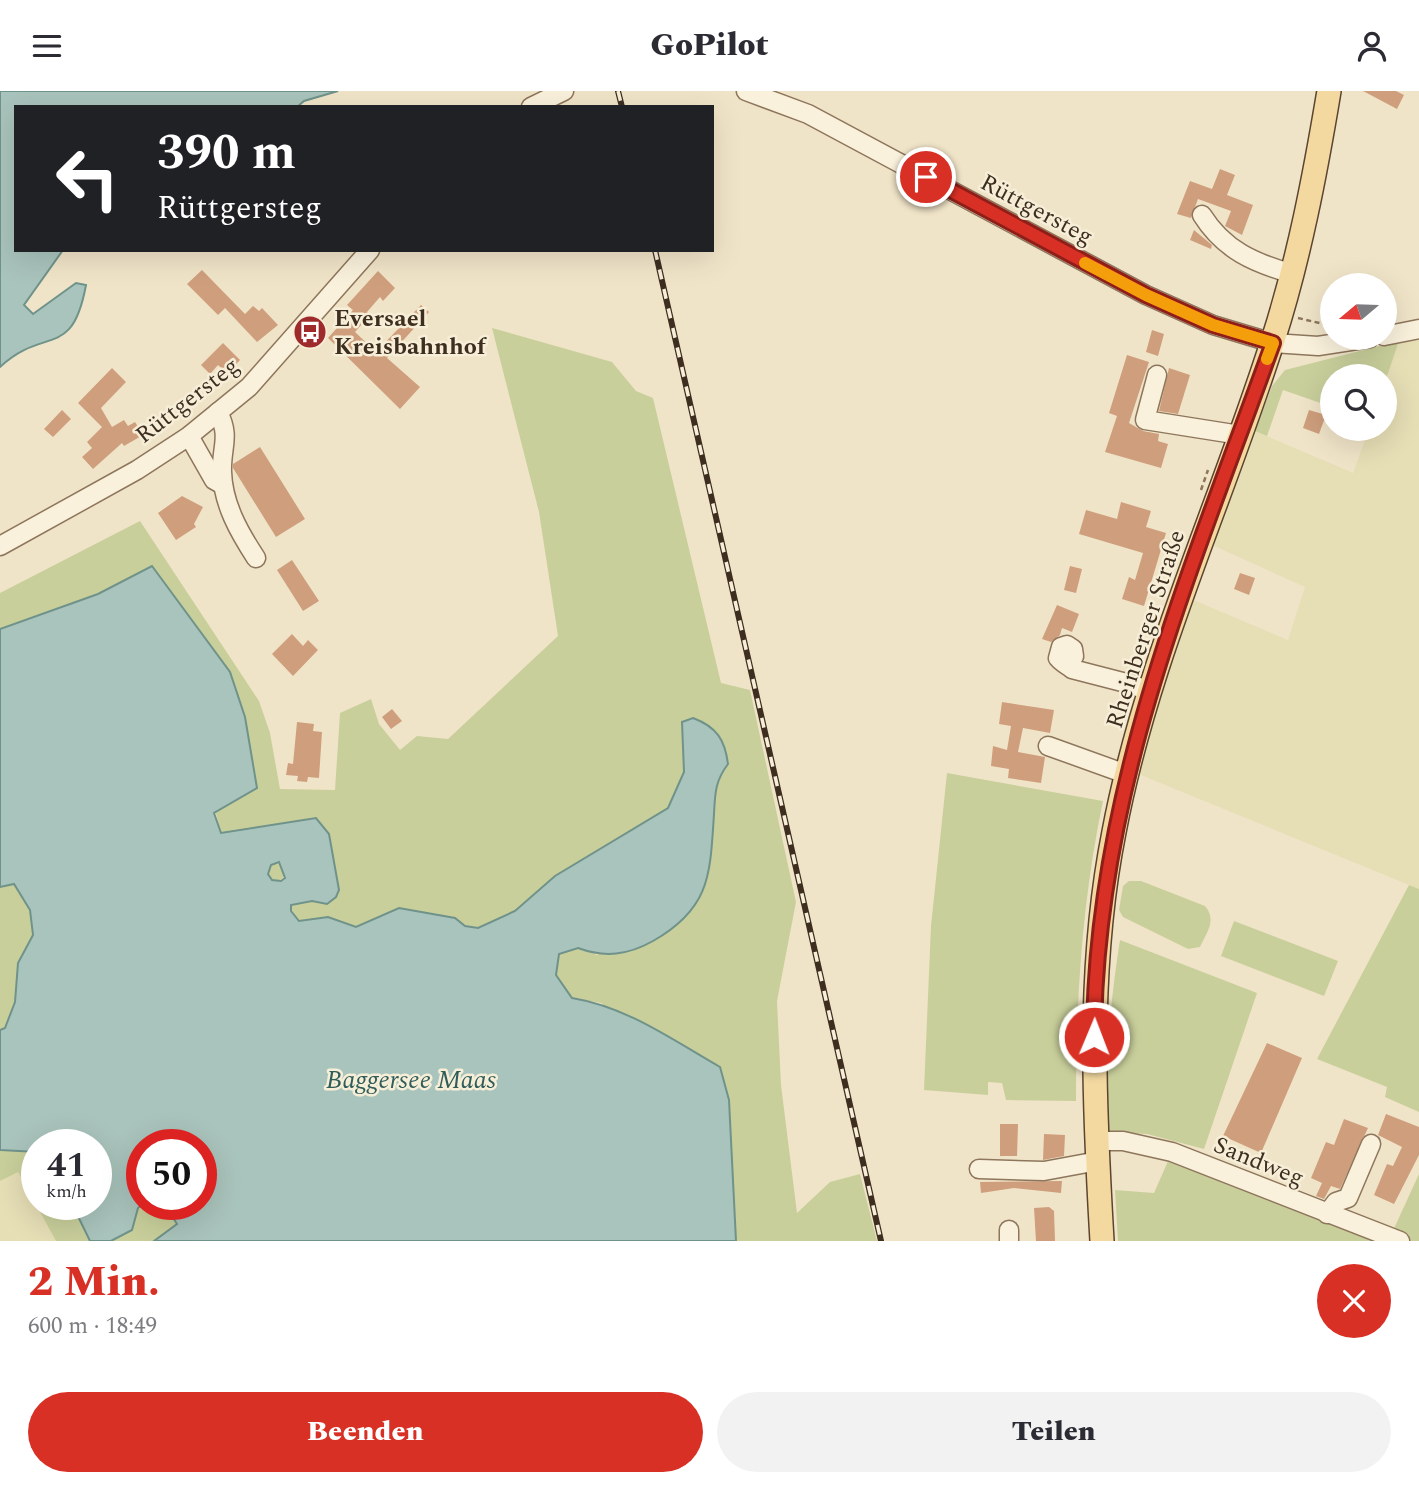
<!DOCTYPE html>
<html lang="de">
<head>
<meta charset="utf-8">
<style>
  body { margin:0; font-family:Spectral,serif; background:#f2f2f3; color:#2b2b33; height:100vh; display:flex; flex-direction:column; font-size:26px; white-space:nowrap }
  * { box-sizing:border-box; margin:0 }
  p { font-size:23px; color:#7c7c81 }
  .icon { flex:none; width:38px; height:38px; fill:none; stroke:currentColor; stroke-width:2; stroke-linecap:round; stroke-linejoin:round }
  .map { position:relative; height:1150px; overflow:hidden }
  .details { display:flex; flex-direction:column; background:#fff; flex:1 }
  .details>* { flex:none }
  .top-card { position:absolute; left:14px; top:14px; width:700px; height:147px; border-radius:0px; box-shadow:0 7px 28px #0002; background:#202124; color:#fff; overflow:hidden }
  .needle { width:46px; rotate:251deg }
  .fabs { position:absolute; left:1320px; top:182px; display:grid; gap:14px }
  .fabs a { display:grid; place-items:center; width:77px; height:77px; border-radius:50%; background:#fff; box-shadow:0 7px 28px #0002; font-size:35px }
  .speed { position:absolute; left:21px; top:1038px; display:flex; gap:14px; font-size:35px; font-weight:700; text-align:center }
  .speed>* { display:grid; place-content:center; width:91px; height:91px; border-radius:50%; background:#fff; box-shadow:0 7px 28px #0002; line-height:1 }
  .speed small { font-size:18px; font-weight:400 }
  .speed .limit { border:10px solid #d22; background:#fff; color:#111 }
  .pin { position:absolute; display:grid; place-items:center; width:60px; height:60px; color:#fff; margin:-30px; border:4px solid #fff; border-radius:50%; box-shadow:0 2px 7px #0007 }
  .me { position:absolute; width:77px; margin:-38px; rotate:1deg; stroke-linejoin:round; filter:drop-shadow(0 0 5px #0008) }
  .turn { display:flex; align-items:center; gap:24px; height:147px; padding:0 28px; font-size:32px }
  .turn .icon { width:91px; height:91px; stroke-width:2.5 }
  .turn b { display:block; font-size:49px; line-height:60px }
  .round { display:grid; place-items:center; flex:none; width:74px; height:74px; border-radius:37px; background:#f2f2f3 }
  .headline { display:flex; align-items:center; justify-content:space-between; height:119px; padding:0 28px }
  h1 { font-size:42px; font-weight:800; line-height:52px; color:#d93025 }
  .button { display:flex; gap:14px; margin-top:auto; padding:14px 28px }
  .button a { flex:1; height:80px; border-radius:42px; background:#d93025; color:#fff; font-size:28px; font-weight:800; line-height:80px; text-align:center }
  .button a+a { background:#f2f2f3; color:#2b2b33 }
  header { display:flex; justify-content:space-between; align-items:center; height:91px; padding:0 28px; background:#fff; font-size:32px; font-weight:800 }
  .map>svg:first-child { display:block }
</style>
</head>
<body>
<header><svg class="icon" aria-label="menu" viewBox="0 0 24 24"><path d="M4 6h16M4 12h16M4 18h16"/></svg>GoPilot<svg class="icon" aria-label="person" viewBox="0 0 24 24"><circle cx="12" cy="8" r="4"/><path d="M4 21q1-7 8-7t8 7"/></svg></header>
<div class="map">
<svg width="1419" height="1150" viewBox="0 0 1419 1150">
  <rect width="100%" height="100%" fill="#f0e4c8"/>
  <g fill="#e6deb5">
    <polygon points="1419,247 1419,798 1136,682 1158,597 1191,508 1288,549 1305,496 1212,454 1255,340 1353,382 1369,338 1384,338 1384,294 1399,250"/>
    <polygon points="17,1080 56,1150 0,1150 0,1090"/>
  </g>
  <g fill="#c9cf9b">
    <polygon points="492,237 612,271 636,300 653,307 721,592 750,599 796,811 777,910 781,994 797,1122 830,1091 860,1083 877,1150 736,1150 729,1009 601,912 572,907 556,884 559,863 578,856 597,864 711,765 716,688 682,631 684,681 668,717 555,785 515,820 478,837 465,835 455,827 399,817 356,836 328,826 300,830 291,820 291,814 312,810 327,813 337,789 315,727 221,742 152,475 98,503 0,538 0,502 140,430 259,610 270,642 280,698 335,699 340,622 371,608 379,633 400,659 417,645 448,648 558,545 539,421"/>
    <polygon points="1399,250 1384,294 1384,285 1332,285 1332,316 1283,299 1267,345 1255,340 1272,295 1285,279"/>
    <path d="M947,682L1103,710C1082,810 1076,909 1076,1010L1006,1009L1002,992L988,991V1004L924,999L931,835Z"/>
    <circle cx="276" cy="781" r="9"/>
    <path d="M1129,790H1141L1205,815C1217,829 1207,841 1200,856L1188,858L1123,826L1119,819L1123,795Z"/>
    <polygon points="14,793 30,819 33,844 18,872 15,911 5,937 0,939 0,796"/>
    <polygon points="1409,794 1419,798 1419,1021 1385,1006 1387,996 1317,968"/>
    <polygon points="1234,830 1338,870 1324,905 1221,865"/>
    <path d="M1120,849L1257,902L1204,1058L1147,1043L1109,1041C1104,976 1110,913 1120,849Z"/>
    <polygon points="0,1059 37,1061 37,1113 72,1113 90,1150 56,1150 18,1081 0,1090"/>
    <polygon points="1172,1061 1332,1133 1380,1150 1118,1150 1115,1099 1154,1102"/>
    <polygon points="1419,1083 1419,1150 1406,1150 1391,1144"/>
    <polygon points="143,1113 164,1113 177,1133 154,1150 111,1150 132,1139 138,1117"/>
  </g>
  <g fill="#a9c4bc" stroke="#6f938a" stroke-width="2" fill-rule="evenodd">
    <path d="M0,0H338L304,10L297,16H16V159H63L24,214L33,223L76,192L86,194C72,270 45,234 0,276Z"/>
    <path d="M152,475L230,581L245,626L257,697L214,722L221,742L316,727L329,743L339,799L336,806L327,813L312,810L291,814V820L299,830L328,826L356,836L399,817L455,827L465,835L478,837L515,820L555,785L668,717L684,681L682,631L693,627C717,636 725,649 728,673C715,690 715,703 714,723C710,783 711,817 653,850C628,864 605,867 578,857L559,863L556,884L572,907C627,916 671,948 720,976L729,1009L736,1150H154L177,1133L164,1113H201V1054H142L143,1113L138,1117L132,1139L111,1150H90L72,1113H96V1054H37V1061L0,1059V939L5,937L15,911L18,872L33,844L30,819L14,793L0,796V538L98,503ZM279,771L285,787L281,790L272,789L268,783L271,774Z"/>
  </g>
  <g fill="#cf9f7d">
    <polygon points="1363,0 1396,0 1404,4 1397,18"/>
    <polygon points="1220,78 1235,84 1227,104 1253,114 1242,144 1225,135 1231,120 1198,108 1191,127 1177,123 1190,90 1212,98"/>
    <polygon points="1194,139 1212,154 1211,158 1190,149"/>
    <polygon points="202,179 245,223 253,215 259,220 262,217 278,234 257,251 225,217 218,224 187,193"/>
    <polygon points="378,180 395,197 383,210 380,206 367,221 370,224 355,241 376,261 421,214 429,221 387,267 420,296 400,318 328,247 353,219 347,214"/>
    <polygon points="1152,239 1164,243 1158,265 1146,261"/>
    <polygon points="223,252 240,269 227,282 218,274 210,283 201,274"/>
    <polygon points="1127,264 1149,271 1129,332 1143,340 1159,343 1158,350 1168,353 1161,377 1105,361 1117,325 1109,322"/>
    <polygon points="112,277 126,291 101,317 112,336 124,329 128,335 135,331 143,344 124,355 122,352 93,378 82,366 92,357 87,351 102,336 78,312"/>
    <polygon points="1169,277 1190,284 1178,323 1159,320"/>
    <polygon points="62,319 71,328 53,346 44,338"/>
    <polygon points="1309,319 1326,324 1319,343 1303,337"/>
    <polygon points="260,356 305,428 276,446 233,377 233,373"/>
    <polygon points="182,405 203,416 194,433 196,436 176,449 158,422"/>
    <polygon points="1121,411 1151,420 1146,436 1166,442 1144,515 1122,508 1129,486 1135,489 1143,462 1079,443 1086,419 1117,428"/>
    <polygon points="292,469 319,510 303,520 277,479"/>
    <polygon points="1070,475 1082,478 1076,502 1064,499"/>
    <polygon points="1240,482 1255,487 1249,504 1234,498"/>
    <polygon points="1057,514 1079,523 1072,541 1062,537 1060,544 1051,551 1042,548"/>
    <polygon points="292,543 303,555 308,549 318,559 293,585 272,563"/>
    <polygon points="1002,611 1054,619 1050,642 1023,637 1018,661 1045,666 1041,692 1008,687 1009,678 991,675 993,655 1007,659 1011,635 999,633"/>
    <polygon points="392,618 402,630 391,638 382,626"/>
    <polygon points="297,631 314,633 313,640 322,641 319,687 308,686 307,691 297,690 298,685 286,684 288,672 293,673"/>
    <polygon points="1267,952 1302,967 1261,1062 1223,1045"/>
    <polygon points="1386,1023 1419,1036 1419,1064 1394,1113 1374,1104 1387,1073 1393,1075 1402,1056 1378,1044"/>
    <polygon points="1344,1028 1368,1037 1340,1098 1331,1095 1324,1108 1316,1105 1322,1092 1311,1087 1326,1051 1334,1054"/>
    <polygon points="1000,1033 1018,1033 1017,1065 1000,1065"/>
    <polygon points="1044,1043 1065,1044 1064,1065 1043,1069"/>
    <polygon points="1062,1090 1061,1102 1014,1097 981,1102 980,1091"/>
    <polygon points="1049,1116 1054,1120 1055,1150 1036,1150 1034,1117"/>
  </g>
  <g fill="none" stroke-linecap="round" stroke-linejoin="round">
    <defs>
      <g id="minor">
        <polyline points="746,0 808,23 1146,204 1213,234 1273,252 1318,255 1370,247"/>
        <polyline points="531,16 564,0"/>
        <path d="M1202,124C1224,159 1254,172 1293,183"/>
        <polyline points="1384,245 1419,238"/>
        <polyline points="1157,284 1145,329 1240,344"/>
        <path d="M218,321C231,346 221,356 222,381C223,413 239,441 256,467"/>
        <polyline points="189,345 214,389 223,394"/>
        <polyline points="0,455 137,379 189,345 249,296 370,159"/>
        <path d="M1064,572L1074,565L1073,558L1067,554L1061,556L1058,567C1062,572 1067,574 1072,578L1134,594L1149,601"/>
        <polyline points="1048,655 1126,683"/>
        <polyline points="1096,1050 1123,1050 1172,1061 1400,1150"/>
        <polyline points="979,1078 1044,1080 1098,1070"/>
        <polyline points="1327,1123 1336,1111 1348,1107 1371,1053"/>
        <polyline points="1009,1139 1009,1150"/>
      </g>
      <path id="major" d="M1102,1150C1094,1013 1087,877 1114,741C1146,571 1221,413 1273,249C1299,168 1315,84 1329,0"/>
    </defs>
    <use href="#minor" stroke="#8d765c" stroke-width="21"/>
    <use href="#major" stroke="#5b4430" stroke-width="26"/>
    <g stroke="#8d765c" stroke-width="2.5" stroke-dasharray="5 3.5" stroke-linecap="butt">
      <polyline points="1298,227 1332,235"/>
      <polyline points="1201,399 1208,379"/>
    </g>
    <use href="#minor" stroke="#faf1dc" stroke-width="18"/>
    <use href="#major" stroke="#f3d9a0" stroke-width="23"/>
    <defs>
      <g id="rail">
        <polyline points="618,0 622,16"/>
        <polyline points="655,159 881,1150"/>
      </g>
    </defs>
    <use href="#rail" stroke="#3d2e20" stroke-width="6"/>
    <use href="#rail" stroke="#f7eed8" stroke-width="3.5" stroke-dasharray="10" stroke-linecap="butt"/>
  </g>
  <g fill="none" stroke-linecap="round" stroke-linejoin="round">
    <defs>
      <path id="route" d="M926,86L1146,204L1213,234L1273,252C1191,480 1095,700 1094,946"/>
    </defs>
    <use href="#route" stroke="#8d1f18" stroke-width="18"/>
    <use href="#route" stroke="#d93025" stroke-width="12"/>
    <polyline stroke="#f59e0b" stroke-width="12" points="1085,172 1146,204 1213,234 1273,252 1267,268"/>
  </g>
  <defs>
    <symbol id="bus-disc" viewBox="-11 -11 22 22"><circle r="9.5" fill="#9e2a2b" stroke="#f7eed8"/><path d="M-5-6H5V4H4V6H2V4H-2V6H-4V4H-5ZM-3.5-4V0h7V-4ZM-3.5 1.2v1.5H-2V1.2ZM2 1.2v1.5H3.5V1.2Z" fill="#fff"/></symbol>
  </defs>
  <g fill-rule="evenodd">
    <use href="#bus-disc" x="291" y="222" width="38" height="38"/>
  </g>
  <g text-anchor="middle" stroke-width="5" stroke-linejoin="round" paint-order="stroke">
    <g font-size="24" fill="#3d2e20" stroke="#f7eed8">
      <text transform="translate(1037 118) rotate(28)" y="8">Rüttgersteg</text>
      <text transform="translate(187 309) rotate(-38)" y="8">Rüttgersteg</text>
      <text transform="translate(1145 538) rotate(-72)" y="8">Rheinberger Straße</text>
      <text transform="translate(1259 1070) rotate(22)" y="8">Sandweg</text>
    </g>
    <g font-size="24" font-weight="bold" fill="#3d2e20" stroke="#f7eed8" text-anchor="start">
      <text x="334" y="235">Eversael<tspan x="334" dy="28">Kreisbahnhof</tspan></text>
    </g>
    <g font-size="26" font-style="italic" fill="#2f5d5a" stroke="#f7eed8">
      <text x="411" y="997">Baggersee Maas</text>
    </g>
  </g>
</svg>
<div class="fabs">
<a><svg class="needle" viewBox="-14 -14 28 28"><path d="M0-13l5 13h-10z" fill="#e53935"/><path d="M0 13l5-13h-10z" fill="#7c7c81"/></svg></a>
<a><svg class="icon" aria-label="search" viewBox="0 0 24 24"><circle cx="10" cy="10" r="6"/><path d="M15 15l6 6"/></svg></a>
</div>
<div class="speed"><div>41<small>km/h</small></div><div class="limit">50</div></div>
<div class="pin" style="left:926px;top:86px;background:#d93025"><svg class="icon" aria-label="arrive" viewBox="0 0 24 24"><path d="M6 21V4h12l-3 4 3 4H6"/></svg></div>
<svg class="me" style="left:1094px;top:946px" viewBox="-20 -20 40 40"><circle r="17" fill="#d93025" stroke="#fff" stroke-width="3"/><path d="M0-11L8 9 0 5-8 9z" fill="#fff"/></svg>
<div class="top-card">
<div class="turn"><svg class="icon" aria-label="left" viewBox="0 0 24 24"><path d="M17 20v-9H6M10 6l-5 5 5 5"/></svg><div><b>390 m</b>Rüttgersteg</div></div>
</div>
</div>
<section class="details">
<div class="headline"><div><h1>2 Min.</h1><p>600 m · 18:49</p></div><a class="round" style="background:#d93025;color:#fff"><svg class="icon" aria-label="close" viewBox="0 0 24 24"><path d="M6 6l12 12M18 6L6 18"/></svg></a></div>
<div class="button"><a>Beenden</a><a>Teilen</a></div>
</section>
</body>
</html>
